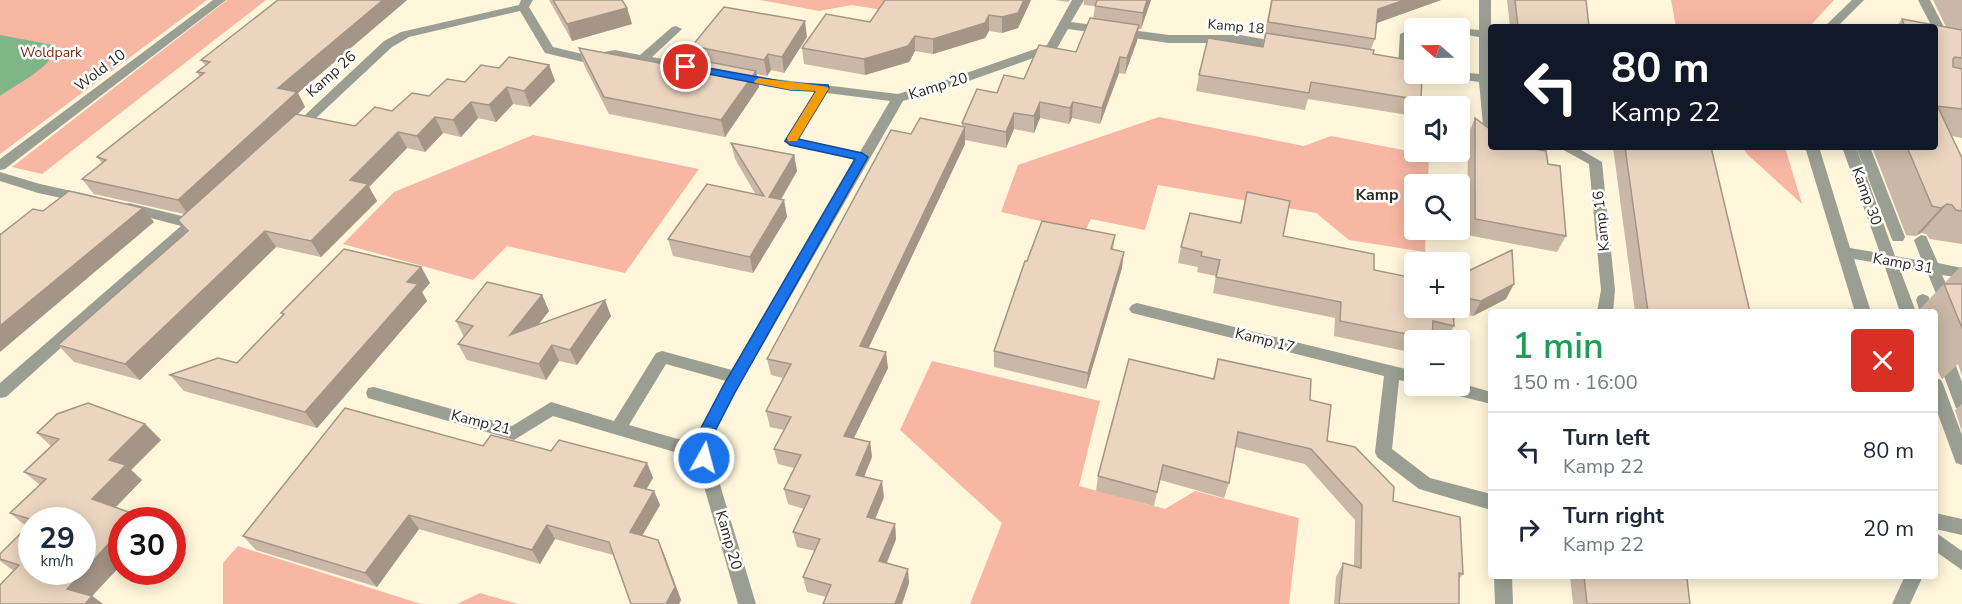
<!DOCTYPE html>
<html lang="en">
<head>
<meta charset="utf-8">
<style>
  body { margin:0; font-family:"Nunito Sans",sans-serif; background:#f2f2f3; color:#1f2937; height:100vh; display:flex; flex-direction:column; font-size:22px; white-space:nowrap }
  * { box-sizing:border-box; margin:0 }
  p { font-size:20px; color:#747a83 }
  .icon { flex:none; width:33px; height:33px; fill:none; stroke:currentColor; stroke-width:2; stroke-linecap:round; stroke-linejoin:round }
  .map { position:relative; flex:1; overflow:hidden }
  .sheet { position:absolute; left:1488px; top:309px; width:450px; height:270px; display:flex; flex-direction:column; background:#fff; border-radius:6px; box-shadow:0 3px 15px #0003 }
  .sheet>* { flex:none }
  .guide { position:absolute; left:1488px; top:24px; width:450px; height:126px; border-radius:6px; box-shadow:0 3px 15px #0003; background:#111827; color:#fff; overflow:hidden }
  .needle { width:39px; rotate:290deg }
  .buttons { position:absolute; left:1404px; top:18px; display:grid; gap:12px }
  .buttons a { display:grid; place-items:center; width:66px; height:66px; border-radius:6px; background:#fff; box-shadow:0 3px 15px #0003; font-size:30px }
  .speed { position:absolute; left:18px; top:507px; display:flex; gap:12px; font-size:30px; font-weight:700; text-align:center }
  .speed>* { display:grid; place-content:center; width:78px; height:78px; border-radius:50%; background:#fff; box-shadow:0 3px 15px #0003; line-height:1 }
  .speed small { font-size:15px; font-weight:400 }
  .speed .limit { border:9px solid #d22; background:#fff; color:#111 }
  .pin { position:absolute; display:grid; place-items:center; width:51px; height:51px; color:#fff; margin:-26px; border:3px solid #fff; border-radius:50%; box-shadow:0 2px 6px #0007 }
  .me { position:absolute; width:66px; margin:-33px; rotate:7deg; stroke-linejoin:round; filter:drop-shadow(0 0 4px #0008) }
  .turn { display:flex; align-items:center; gap:21px; height:126px; padding:0 24px; font-size:27px }
  .turn .icon { width:78px; height:78px; stroke-width:2.5 }
  .turn b { display:block; font-size:42px; line-height:51px }
  .round { display:grid; place-items:center; flex:none; width:63px; height:63px; border-radius:6px; background:#f2f2f3 }
  .head { display:flex; align-items:center; justify-content:space-between; height:102px; padding:0 24px }
  h1 { font-size:36px; font-weight:600; line-height:45px; color:#1e9e55 }
  ul { padding:0; list-style:none }
  li { display:flex; align-items:center; gap:18px; height:78px; padding:0 24px; border-top:2px solid #e0e1e3 }
  li div { flex:1 }
  li b { display:block; font-size:22px }
  li em { font-style:normal }
  .map>svg:first-child { display:block }
</style>
</head>
<body>
<div class="map">
<svg width="1962" height="604" viewBox="0 0 1962 604">
  <rect width="100%" height="100%" fill="#fff6db"/>
  <g fill="#f8b7a3">
    <polygon points="0,0 207,0 0,154"/>
    <polygon points="227,0 266,0 42,174 12,167"/>
    <polygon points="760,0 937,0 907,14 852,5 819,11"/>
    <polygon points="1671,0 1834,0 1809,27 1676,27"/>
    <polygon points="1159,117 1304,146 1331,136 1429,155 1428,184 1414,184 1414,230 1426,230 1425,252 1349,240 1316,213 1158,185 1145,230 1091,219 1085,231 1001,212 1018,165"/>
    <polygon points="533,135 699,169 625,273 507,246 473,280 343,244 394,192"/>
    <polygon points="1742,147 1785,147 1802,204 1748,155"/>
    <polygon points="932,361 1100,401 1079,486 1165,509 1195,491 1299,518 1289,604 970,604 1002,523 900,430"/>
    <polygon points="238,546 421,604 223,604 223,563"/>
    <polygon points="480,593 518,604 457,604"/>
  </g>
  <path fill="#7fb687" d="M0,35L54,45L56,49C51,67 16,85 0,96Z"/>
  <g fill="none" stroke-linecap="round" stroke-linejoin="round">
    <g fill="#9b9f93" fill-rule="evenodd">
      <polygon points="213,0 226,0 5,169 0,170 0,159"/>
      <polygon points="521,0 533,0 529,7 553,47 587,55 615,50 640,55 672,27 676,26 682,29 680,31 652,57 694,65 700,69 694,73 615,58 587,63 545,53 520,11 409,37 392,47 300,133 295,134 289,130 384,41 401,32 519,5"/>
      <path d="M1072,0H1084L1071,22L1169,35H1240L1281,42L1287,46L1281,50L1240,43H1169L1068,29L1056,50L960,84L903,101L742,381L708,445L756,604H738L694,452L678,453L553,416L514,440L368,398L366,393L368,388L374,387L512,426L551,402L614,421L656,353L662,351L732,370L855,160L791,145L784,141L815,92L738,81L732,77L734,74L898,94L952,78L1047,45ZM827,93L890,101L860,152L799,139ZM666,364L726,381L695,438L678,439L629,425Z"/>
      <polygon points="1479,0 1491,0 1491,130 1483,125 1479,82 1451,78 1445,74 1460,74 1460,72 1479,74 1479,37 1460,34 1460,28 1456,28 1479,30"/>
      <polygon points="1852,0 1864,0 1837,27 1824,27"/>
      <polygon points="1918,0 1930,0 1962,62 1962,78 1956,74 1935,33 1935,27 1932,27"/>
      <polygon points="1431,23 1449,26 1451,28 1418,28"/>
      <polygon points="1414,28 1418,28 1414,28 1414,35 1412,36 1410,66 1404,70 1400,69 1398,66 1400,34"/>
      <polygon points="1558,147 1576,147 1602,162 1615,290 1613,312 1597,312 1601,290 1589,164"/>
      <polygon points="1805,147 1819,147 1850,248 1880,253 1842,147 1856,147 1895,256 1922,261 1914,240 1921,235 1926,236 1938,263 1962,268 1962,278 1942,275 1955,304 1952,308 1942,308 1927,272 1899,267 1916,312 1900,312 1884,264 1854,259 1871,312 1855,312"/>
      <polygon points="1856,147 1870,147 1905,237 1903,241 1893,241 1891,237"/>
      <polygon points="0,172 40,184 90,195 92,198 85,203 38,193 0,181"/>
      <polygon points="129,203 190,218 200,212 207,217 6,397 0,398 0,383 181,226 124,211 122,208 124,205"/>
      <polygon points="1923,294 1928,296 1936,312 1935,313 1920,312 1916,300 1918,296"/>
      <polygon points="1137,303 1414,371 1414,383 1399,380 1392,449 1430,478 1491,494 1491,510 1419,489 1377,457 1375,452 1384,376 1132,313 1129,309 1132,305"/>
      <polygon points="1935,325 1940,327 1943,331 1962,382 1962,410 1956,408 1954,403 1935,352"/>
      <polygon points="1935,378 1941,380 1943,384 1962,435 1962,465 1956,463 1954,458 1935,406"/>
      <polygon points="1460,383 1491,392 1491,404 1439,391 1437,386 1460,386"/>
      <polygon points="1935,513 1962,519 1962,535 1935,529"/>
      <polygon points="1935,532 1962,551 1962,570 1935,551"/>
      <polygon points="1494,576 1512,576 1513,604 1495,604"/>
      <polygon points="1905,576 1923,576 1910,604 1892,604"/>
    </g>
  </g>
  <g fill="#cab7a5" fill-rule="evenodd">
    <polygon points="278,0 407,0 298,93 305,107 298,114 355,126 499,68 549,65 555,81 530,107 513,104 496,122 478,118 461,137 443,133 425,152 407,148 369,187 377,201 321,257 276,247 140,380 74,362 58,345 187,232 178,220 184,214 94,194 82,179 102,163 97,157 200,77 197,72 205,65 201,60"/>
    <polygon points="549,0 622,0 627,8 632,24 572,41"/>
    <polygon points="1031,0 1018,28 1002,33 989,31 985,38 933,54 915,51 909,62 865,75 804,64 802,48 870,22"/>
    <polygon points="1055,0 1070,0 1068,2"/>
    <polygon points="1084,0 1151,0 1141,29 1138,29 1137,41 1125,74 1119,73 1100,124 1072,118 1069,124 1040,118 1034,133 1014,129 1006,148 965,140 965,144 868,348 888,368 854,438 870,442 872,457 864,477 884,497 875,518 895,524 896,539 887,563 909,583 902,604 823,604 826,597 807,592 803,577 815,551 797,547 793,532 804,509 788,504 784,489 794,468 778,464 774,449 784,430 770,427 766,411 783,378 771,375 767,359 911,134 962,126 962,123 997,93 1076,52 1093,19 1095,6 1084,5"/>
    <polygon points="1271,0 1441,0 1377,23 1375,39 1371,49 1373,54 1421,100 1419,106 1414,106 1414,116 1308,99 1305,110 1196,91 1199,75 1262,47"/>
    <polygon points="1507,0 1586,0 1589,27 1510,27"/>
    <polygon points="1933,0 1962,0 1962,138 1952,136 1962,158 1962,244 1930,239 1926,234 1921,233 1915,236 1906,235 1872,147 1935,147 1935,27 1896,27 1902,19 1946,27"/>
    <polygon points="807,37 784,73 771,70 767,76 757,74 759,87 725,137 609,114 584,65 579,48 675,66 695,59 692,46"/>
    <polygon points="1475,118 1491,147 1548,164 1566,236 1557,252 1467,235 1468,135"/>
    <polygon points="731,143 794,155 797,171 781,200 784,200 787,217 753,273 673,256 668,239 756,195 735,159"/>
    <polygon points="1613,147 1711,147 1750,312 1635,312"/>
    <polygon points="1247,192 1283,236 1374,270 1414,308 1460,308 1460,275 1506,299 1473,316 1453,312 1454,326 1446,340 1432,338 1432,340 1414,340 1414,353 1334,336 1335,318 1213,293 1216,276 1197,272 1198,267 1178,263 1181,247 1240,223"/>
    <polygon points="1115,235 1113,250 1122,268 1086,389 994,367 994,351 1027,261"/>
    <polygon points="421,267 430,283 422,292 427,301 317,428 184,391 170,375 237,363 283,315 281,313"/>
    <polygon points="1960,267 1962,267 1962,376 1958,364 1942,379 1935,366 1935,312 1917,312"/>
    <polygon points="542,295 549,311 539,324 611,316 577,365 559,361 546,380 467,360 458,344 464,337 456,321"/>
    <polygon points="1218,359 1310,400 1327,441 1393,501 1463,574 1459,579 1459,604 1334,604 1336,577 1343,563 1354,566 1355,520 1305,464 1235,447 1229,483 1224,498 1160,480 1154,506 1096,491 1098,476 1213,378"/>
    <path d="M88,403L145,424L161,440L131,470L142,480L115,508L151,520H122V564L92,596L103,604H0V585L14,571L0,561V554L27,527L10,513L40,485L24,472L51,446L37,433L57,414ZM32,520H82V572H32Z"/>
    <polygon points="1962,404 1962,432 1955,410"/>
    <polygon points="483,446 551,451 647,463 653,478 646,489 654,491 660,505 642,536 658,540 664,554 681,600 679,604 631,604 613,555 555,539 540,564 419,529 377,587 256,550 243,536"/>
    <polygon points="1570,576 1672,576 1690,604 1573,604"/>
  </g>
  <g fill="#a49586">
    <polygon points="383,0 407,0 298,93 305,107 189,216 178,200 278,88"/>
    <polygon points="1024,0 1031,0 1018,28 1002,33 1002,17"/>
    <polygon points="1147,0 1151,0 1141,29 1143,13"/>
    <polygon points="1405,0 1441,0 1374,24 1378,9"/>
    <polygon points="627,8 632,24 572,41 567,24"/>
    <polygon points="989,15 989,31 985,38 933,54 933,39"/>
    <polygon points="805,21 807,37 784,73 782,57"/>
    <polygon points="1139,25 1137,41 1125,74 1127,58"/>
    <polygon points="915,36 915,51 909,62 865,75 864,59"/>
    <polygon points="768,54 771,70 767,76 764,60"/>
    <polygon points="1120,57 1119,73 1100,124 1102,108"/>
    <polygon points="549,65 555,81 530,107 524,91"/>
    <polygon points="756,71 759,87 725,137 721,120"/>
    <polygon points="507,87 513,104 496,122 489,105"/>
    <polygon points="471,102 478,118 461,137 453,120"/>
    <polygon points="1040,102 1040,118 1034,133 1034,116"/>
    <polygon points="1073,102 1072,118 1069,124 1070,108"/>
    <polygon points="1014,113 1014,129 1006,148 1006,132"/>
    <polygon points="435,117 443,133 425,152 417,136"/>
    <polygon points="965,127 965,144 862,362 860,346"/>
    <polygon points="398,132 407,148 369,187 377,201 321,257 311,241 350,180"/>
    <polygon points="794,155 797,171 772,214 769,197"/>
    <polygon points="784,200 787,217 753,273 750,257"/>
    <polygon points="1947,204 1921,233 1915,236 1941,208"/>
    <polygon points="143,208 154,222 0,352 0,326"/>
    <polygon points="265,231 276,247 140,380 125,364"/>
    <polygon points="1124,252 1122,268 1086,389 1088,373"/>
    <polygon points="421,267 430,283 422,292 427,301 317,428 305,412 407,282"/>
    <polygon points="1514,284 1506,299 1473,316 1481,301"/>
    <polygon points="542,295 549,311 518,350 510,335"/>
    <polygon points="605,300 611,316 577,365 570,350"/>
    <polygon points="552,345 559,361 546,380 539,364"/>
    <polygon points="886,352 888,368 847,452 844,436"/>
    <polygon points="145,424 161,440 131,470 142,480 109,514 92,499 109,460"/>
    <polygon points="870,442 872,457 858,491 856,475"/>
    <polygon points="647,463 653,478 640,500 634,486"/>
    <polygon points="882,481 884,497 870,532 867,517"/>
    <polygon points="654,491 660,505 636,546 630,532"/>
    <polygon points="409,515 419,529 377,587 365,573"/>
    <polygon points="895,524 896,539 881,576 879,561"/>
    <polygon points="547,525 555,539 540,564 532,550"/>
    <polygon points="114,538 122,545 122,564 92,596 103,604 85,604 67,589"/>
    <polygon points="658,540 664,554 681,600 679,604 666,604"/>
    <polygon points="908,569 909,583 902,604 895,604"/>
  </g>
  <g fill="#ebd5c0" stroke="#a49586" stroke-width="1.5">
    <polygon points="278,0 383,0 278,88 297,92 178,200 82,179 106,160 97,157 204,73 197,72 210,62 201,60"/>
    <polygon points="553,0 622,0 627,8 567,24"/>
    <polygon points="885,0 1024,0 1018,13 1002,17 989,15 985,23 933,39 915,36 908,46 864,59 802,48 826,14 870,22"/>
    <polygon points="1097,0 1147,0 1143,13 1095,6"/>
    <polygon points="1272,0 1405,0 1378,9 1375,39 1268,22"/>
    <polygon points="1515,0 1586,0 1589,27 1518,27"/>
    <polygon points="724,7 805,21 782,57 768,54 764,60 692,46"/>
    <polygon points="1090,18 1139,25 1127,58 1120,57 1102,108 1073,102 1070,108 1040,102 1034,116 1014,113 1006,132 962,123 977,89 997,93 1004,75 1024,79 1039,45 1076,52"/>
    <polygon points="1902,19 1962,30 1962,58 1955,57 1953,59 1953,67 1962,69 1962,109 1937,106 1935,101 1935,27 1905,27"/>
    <polygon points="1266,33 1374,50 1373,54 1414,61 1414,74 1422,74 1421,100 1311,82 1309,93 1199,75 1208,38 1263,47"/>
    <polygon points="579,48 675,66 683,57 756,71 721,120 604,97"/>
    <polygon points="509,57 549,65 524,91 507,87 489,105 471,102 453,120 435,117 417,136 398,132 350,180 368,184 311,241 265,231 125,364 58,345 188,231 178,220 296,114 355,126 375,107 392,111 412,93 429,96 447,79 465,82 481,65 499,68"/>
    <polygon points="1935,101 1962,158 1962,211 1956,210 1952,205 1947,204 1941,208 1932,206 1907,147 1935,147"/>
    <polygon points="920,118 965,127 860,346 886,352 844,436 870,442 856,475 882,481 867,517 895,524 879,561 908,569 895,604 823,604 831,585 803,577 820,539 793,532 810,496 784,489 801,455 774,449 791,417 766,411 791,364 767,359 891,130 911,134"/>
    <polygon points="1475,118 1491,130 1491,147 1521,147 1546,151 1548,164 1560,166 1566,236 1475,219"/>
    <polygon points="731,143 794,155 769,197 784,200 750,257 668,239 707,184 764,196"/>
    <polygon points="1625,147 1711,147 1750,312 1648,312"/>
    <polygon points="69,191 143,208 0,326 0,234 1,234 33,209 43,211"/>
    <polygon points="1247,192 1290,201 1283,236 1374,254 1374,270 1414,278 1414,308 1453,308 1454,326 1433,321 1432,339 1340,321 1341,302 1216,277 1220,260 1201,256 1202,252 1181,247 1190,213 1241,223"/>
    <polygon points="1042,221 1115,235 1111,249 1124,252 1088,373 994,351 1025,261 1027,261"/>
    <polygon points="344,249 421,267 407,282 418,284 305,412 170,375 218,358 237,363 284,314 281,313"/>
    <polygon points="1512,250 1514,284 1481,301 1460,297 1460,275"/>
    <polygon points="487,282 542,295 510,335 605,300 570,350 552,345 539,364 458,344 473,326 456,321"/>
    <polygon points="1944,284 1962,284 1962,328"/>
    <polygon points="1129,359 1214,379 1218,359 1311,379 1310,400 1331,405 1327,441 1355,447 1394,487 1393,501 1460,517 1463,574 1459,573 1459,604 1339,604 1343,563 1361,568 1362,505 1311,449 1238,432 1229,483 1163,465 1157,492 1098,476"/>
    <polygon points="88,403 145,424 109,460 126,465 92,499 151,520 122,520 122,541 114,538 67,589 92,596 85,604 0,604 0,585 19,565 0,559 0,554 32,522 32,572 82,572 82,520 33,520 10,513 46,479 24,472 59,439 37,433 57,414"/>
    <polygon points="345,408 483,446 491,435 551,451 559,440 647,463 634,486 654,491 630,532 658,540 675,587 666,604 631,604 609,542 547,525 532,550 409,515 365,573 243,536"/>
    <polygon points="1584,576 1672,576 1687,579 1690,604 1587,604"/>
  </g>
  <polygon fill="#1a73e8" stroke="#114b97" stroke-width="1.5" points="686,64 791,83 828,85 829,88 798,139 862,153 868,157 734,394 708,445 712,458 710,462 704,464 699,462 692,445 723,386 855,159 790,145 785,141 816,91 791,90 682,69 682,65"/>
  <path fill="#f59e0b" d="M759,78C771,80 826,85 829,88L797,141H788L787,138L816,91L791,90L755,83L754,81Z"/>
  <g text-anchor="middle" stroke-width="5" stroke-linejoin="round" paint-order="stroke">
    <g font-size="14" fill="#2c291f" stroke="#fff">
      <text transform="translate(1236 26) rotate(5)" y="5">Kamp 18</text>
    </g>
    <g font-size="14" fill="#79290e" stroke="#fff">
      <text x="51" y="57">Woldpark</text>
    </g>
    <g font-size="15" fill="#2c291f" stroke="#fff">
      <text transform="translate(100 70) rotate(-37)" y="5">Wold 10</text>
      <text transform="translate(331 74) rotate(-42)" y="5">Kamp 26</text>
      <text transform="translate(938 86) rotate(-17)" y="5">Kamp 20</text>
      <text transform="translate(1867 196) rotate(70)" y="5">Kamp 30</text>
      <text transform="translate(1601 221) rotate(-96)" y="5">Kamp 16</text>
      <text transform="translate(1903 263) rotate(10)" y="5">Kamp 31</text>
      <text transform="translate(1265 340) rotate(14)" y="5">Kamp 17</text>
      <text transform="translate(481 422) rotate(14)" y="5">Kamp 21</text>
      <text transform="translate(729 540) rotate(74)" y="5">Kamp 20</text>
    </g>
    <g font-size="16" font-weight="bold" fill="#2c291f" stroke="#fff">
      <text x="1377" y="200">Kamp</text>
    </g>
  </g>
</svg>
<div class="buttons">
<a><svg class="needle" viewBox="-14 -14 28 28"><path d="M0-13l5 13h-10z" fill="#e53935"/><path d="M0 13l5-13h-10z" fill="#747a83"/></svg></a>
<a><svg class="icon" aria-label="sound" viewBox="0 0 24 24"><path d="M4 9h4l5-4v14l-5-4H4zM17 9q2 3 0 6"/></svg></a>
<a><svg class="icon" aria-label="search" viewBox="0 0 24 24"><circle cx="10" cy="10" r="6"/><path d="M15 15l6 6"/></svg></a>
<a>+</a>
<a>−</a>
</div>
<div class="speed"><div>29<small>km/h</small></div><div class="limit">30</div></div>
<div class="pin" style="left:686px;top:67px;background:#d93025"><svg class="icon" aria-label="arrive" viewBox="0 0 24 24"><path d="M6 21V4h12l-3 4 3 4H6"/></svg></div>
<svg class="me" style="left:704px;top:458px" viewBox="-20 -20 40 40"><circle r="17" fill="#1a73e8" stroke="#fff" stroke-width="3"/><path d="M0-11L8 9 0 5-8 9z" fill="#fff"/></svg>
<div class="guide">
<div class="turn"><svg class="icon" aria-label="left" viewBox="0 0 24 24"><path d="M17 20v-9H6M10 6l-5 5 5 5"/></svg><div><b>80 m</b>Kamp 22</div></div>
</div>
<section class="sheet">
<div class="head"><div><h1>1 min</h1><p>150 m · 16:00</p></div><a class="round" style="background:#d93025;color:#fff"><svg class="icon" aria-label="close" viewBox="0 0 24 24"><path d="M6 6l12 12M18 6L6 18"/></svg></a></div>
<ul>
<li><svg class="icon" aria-label="left" viewBox="0 0 24 24"><path d="M17 20v-9H6M10 6l-5 5 5 5"/></svg><div><b>Turn left</b><p>Kamp 22</p></div><em>80 m</em></li>
<li><svg class="icon" aria-label="right" viewBox="0 0 24 24"><path d="M7 20v-9h11M14 6l5 5-5 5"/></svg><div><b>Turn right</b><p>Kamp 22</p></div><em>20 m</em></li>
</ul>
</section>
</div>
</body>
</html>
